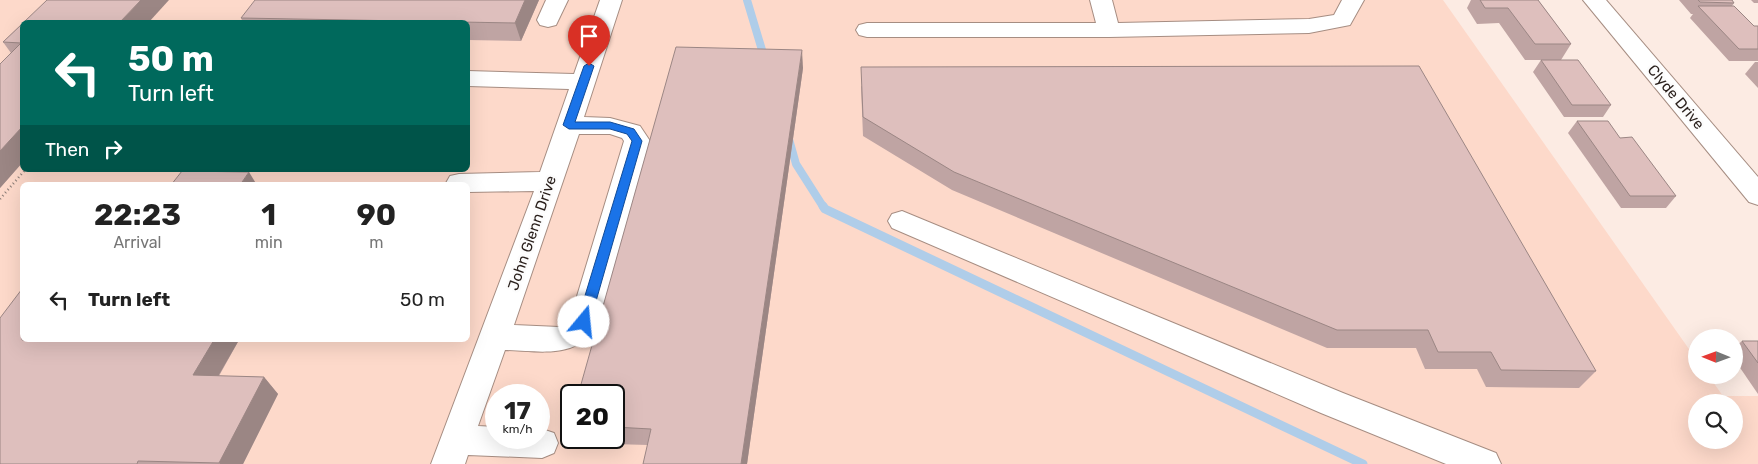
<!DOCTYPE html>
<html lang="en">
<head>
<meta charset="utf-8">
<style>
  body { margin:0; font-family:Rubik,sans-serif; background:#f2f2f2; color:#222; height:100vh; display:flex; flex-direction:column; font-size:19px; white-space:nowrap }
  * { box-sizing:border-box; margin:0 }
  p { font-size:16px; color:#767676 }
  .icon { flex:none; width:28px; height:28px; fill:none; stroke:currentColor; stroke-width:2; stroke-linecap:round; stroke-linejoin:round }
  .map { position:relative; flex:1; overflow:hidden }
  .details { position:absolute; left:20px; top:182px; width:450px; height:160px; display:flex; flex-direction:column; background:#fff; border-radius:8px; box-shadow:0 5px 20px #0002 }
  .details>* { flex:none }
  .guide { position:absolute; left:20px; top:20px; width:450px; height:152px; border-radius:8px; box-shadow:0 5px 20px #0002; background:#00695c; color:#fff; overflow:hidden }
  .needle { width:32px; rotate:271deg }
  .fabs { position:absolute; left:1688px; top:329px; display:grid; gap:10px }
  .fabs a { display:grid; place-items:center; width:55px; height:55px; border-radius:50%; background:#fff; box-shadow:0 5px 20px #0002; font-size:25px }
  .speed { position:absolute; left:485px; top:384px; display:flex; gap:10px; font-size:25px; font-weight:700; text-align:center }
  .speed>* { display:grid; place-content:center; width:65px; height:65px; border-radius:50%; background:#fff; box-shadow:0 5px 20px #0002; line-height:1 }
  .speed small { font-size:12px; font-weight:400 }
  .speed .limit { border:2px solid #111; border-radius:8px; background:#fff; color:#111 }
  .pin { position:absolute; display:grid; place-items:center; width:42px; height:42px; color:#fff; margin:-51px -21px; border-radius:50% 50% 50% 0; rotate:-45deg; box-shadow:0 0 5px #0007 }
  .pin .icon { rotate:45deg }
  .me { position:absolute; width:55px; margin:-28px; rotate:17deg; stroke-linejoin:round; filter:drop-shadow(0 0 4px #0008) }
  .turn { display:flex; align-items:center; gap:18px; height:105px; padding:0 25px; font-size:22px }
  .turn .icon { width:65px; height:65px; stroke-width:2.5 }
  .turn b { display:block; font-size:35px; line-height:42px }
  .then { display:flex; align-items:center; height:48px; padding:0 25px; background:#0003; gap:10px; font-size:19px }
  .eta { display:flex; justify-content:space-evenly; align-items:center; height:85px; text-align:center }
  .eta b { font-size:30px; font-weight:700; line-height:35px }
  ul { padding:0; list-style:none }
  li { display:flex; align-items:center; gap:15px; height:65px; padding:0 25px }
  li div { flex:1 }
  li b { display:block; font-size:19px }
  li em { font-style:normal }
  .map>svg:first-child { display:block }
</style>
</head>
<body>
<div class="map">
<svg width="1758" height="464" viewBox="0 0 1758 464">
  <rect width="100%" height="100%" fill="#fcebe3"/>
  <path fill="#fdd9ca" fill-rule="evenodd" d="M0,0H1443L1696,359V375H1708L1723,396H1758V464H0ZM22,22H468V170H22ZM22,185H468V340H22ZM496,395H539V438H496ZM571,395H614V438H571ZM1696,402H1734V440H1696Z"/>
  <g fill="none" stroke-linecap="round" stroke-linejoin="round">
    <g stroke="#afcde9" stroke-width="8">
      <polyline points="747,0 765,60"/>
      <polyline points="789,139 796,164 824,208"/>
    </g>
    <polyline stroke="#afcde9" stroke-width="9" points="823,206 825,209 1363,464"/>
    <defs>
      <g id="minor">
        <polygon points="546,0 568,0 556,25 548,27 540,25 537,20"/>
        <path d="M600,0H622L584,117L610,118L640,126L650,141L599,322C579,360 542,351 505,350L478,426L496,427V438H539V428L554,433L558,443L554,453L542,458L468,455L465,464H431L534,191L468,192V185H447L446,183L450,176L459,174L540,172L569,89L468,86V71L574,74ZM579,134H610L622,138L624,141L571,316L559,327L514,325Z"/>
        <polygon points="1090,0 1112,0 1118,23 1309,19 1334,15 1342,0 1364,0 1350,25 1309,33 1109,37 867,37 859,35 856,30 859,25 867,23 1096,23"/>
        <polygon points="1583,0 1606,0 1758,177 1758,205 1749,202"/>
        <polygon points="902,211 1343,393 1496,453 1501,464 1446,464 1321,413 892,228 888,221 892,214"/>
      </g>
    </defs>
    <use href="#minor" stroke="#a68d82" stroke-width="2"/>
    <polyline stroke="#887b75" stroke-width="2.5" stroke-dasharray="1 3" stroke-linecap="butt" points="0,199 25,170"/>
    <use href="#minor" fill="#fff" fill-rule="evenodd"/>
  </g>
  <g fill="#bfa4a3">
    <polygon points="539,0 521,41 468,40 468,22 243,22 241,18"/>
    <polygon points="1471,0 1538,0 1571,44 1561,60 1611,105 1603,117 1564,117 1533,72 1541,60 1525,60 1499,23 1477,24 1467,8"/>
    <polygon points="1679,0 1732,0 1734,3 1732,6 1754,26 1758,26 1758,61 1729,61 1690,18 1693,14 1691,14"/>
    <polygon points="1751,0 1758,0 1758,3 1754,3"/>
    <polygon points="22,24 22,163 0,188 11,53 3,42"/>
    <polygon points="1755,62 1758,62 1758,88 1745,74"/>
    <polygon points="803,68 747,464 643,464 648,445 577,443 574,438 614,438 614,395"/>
    <polygon points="861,86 1596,371 1579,388 1486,387 1477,369 1425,369 1416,348 1327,348 952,190 863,136"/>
    <polygon points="1577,121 1620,138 1676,196 1666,208 1621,208 1568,133"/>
    <polygon points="22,340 239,340 219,376 264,377 278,394 243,464 0,464"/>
    <polygon points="1742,341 1758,341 1758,394 1734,359 1734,348"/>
  </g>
  <g fill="#9b8684">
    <polygon points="141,0 169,0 149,22 120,22"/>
    <polygon points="525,0 539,0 521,41 515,23"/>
    <polygon points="802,50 803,68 747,464 741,464"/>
    <polygon points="22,127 22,163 0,188 0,151"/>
    <polygon points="249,172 257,185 240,185"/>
    <polygon points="214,340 239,340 209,392 193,375"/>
    <polygon points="264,377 278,394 243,464 220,464 219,463"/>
  </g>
  <g fill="#debfbd" stroke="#9b8684">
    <polygon points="47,0 141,0 120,22 24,22"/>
    <polygon points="255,0 525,0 515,23 241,18"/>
    <polygon points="1480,0 1538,0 1571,44 1535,44 1508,8 1485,8"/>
    <polygon points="1698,0 1732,0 1734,3 1700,2"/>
    <polygon points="1698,6 1734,6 1754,26 1758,26 1758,49 1739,49"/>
    <polygon points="22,24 22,127 0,151 0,64 21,43 3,42"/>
    <polygon points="676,47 802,50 741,464 643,464 651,429 614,427 614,395 578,395"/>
    <polygon points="1541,60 1578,60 1611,105 1572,105"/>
    <polygon points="1419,66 1596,371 1501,370 1491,352 1438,352 1428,330 1337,330 954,172 863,117 861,67"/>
    <polygon points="1577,121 1608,121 1620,138 1632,137 1676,196 1630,196"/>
    <polygon points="182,171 249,172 240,185 171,185"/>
    <polygon points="22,289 22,340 214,340 193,375 264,377 219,463 138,461 137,464 0,464 0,318"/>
    <polygon points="1742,341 1758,341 1758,363"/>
    <polygon points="571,418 571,426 569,426"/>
  </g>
  <polygon fill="#1a73e8" stroke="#114b97" points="589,63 594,66 575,122 610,122 634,129 642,141 590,322 588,325 579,325 577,322 632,141 627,134 610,129 569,129 563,125 584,66"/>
  <g text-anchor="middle" stroke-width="5" stroke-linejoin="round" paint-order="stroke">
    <g font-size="15" fill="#291f1b" stroke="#fcfcfc">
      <text transform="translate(1676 97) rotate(50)" y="5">Clyde Drive</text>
      <text transform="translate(532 233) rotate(-71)" y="5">John Glenn Drive</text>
    </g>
  </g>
</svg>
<div class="fabs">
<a><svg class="needle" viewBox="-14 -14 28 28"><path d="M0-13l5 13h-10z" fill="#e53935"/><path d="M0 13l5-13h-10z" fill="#767676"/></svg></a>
<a><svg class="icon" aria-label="search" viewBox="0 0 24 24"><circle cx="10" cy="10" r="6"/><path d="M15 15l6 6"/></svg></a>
</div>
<div class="speed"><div>17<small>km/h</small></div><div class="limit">20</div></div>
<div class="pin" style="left:589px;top:66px;background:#d93025"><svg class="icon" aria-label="arrive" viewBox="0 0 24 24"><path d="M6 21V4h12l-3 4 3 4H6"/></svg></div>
<svg class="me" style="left:584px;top:322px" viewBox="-20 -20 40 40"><circle r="19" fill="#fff"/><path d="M0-13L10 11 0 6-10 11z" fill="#1a73e8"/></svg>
<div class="guide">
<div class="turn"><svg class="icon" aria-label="left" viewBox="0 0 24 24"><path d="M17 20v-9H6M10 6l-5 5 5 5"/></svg><div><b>50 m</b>Turn left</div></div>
<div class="then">Then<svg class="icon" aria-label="right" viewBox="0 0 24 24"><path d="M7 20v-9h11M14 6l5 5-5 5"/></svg></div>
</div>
<section class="details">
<div class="eta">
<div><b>22:23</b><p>Arrival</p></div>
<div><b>1</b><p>min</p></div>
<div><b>90</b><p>m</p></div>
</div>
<ul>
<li><svg class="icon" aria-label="left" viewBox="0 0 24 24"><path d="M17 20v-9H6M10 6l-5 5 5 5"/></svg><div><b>Turn left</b></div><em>50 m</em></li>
</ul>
</section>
</div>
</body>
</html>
